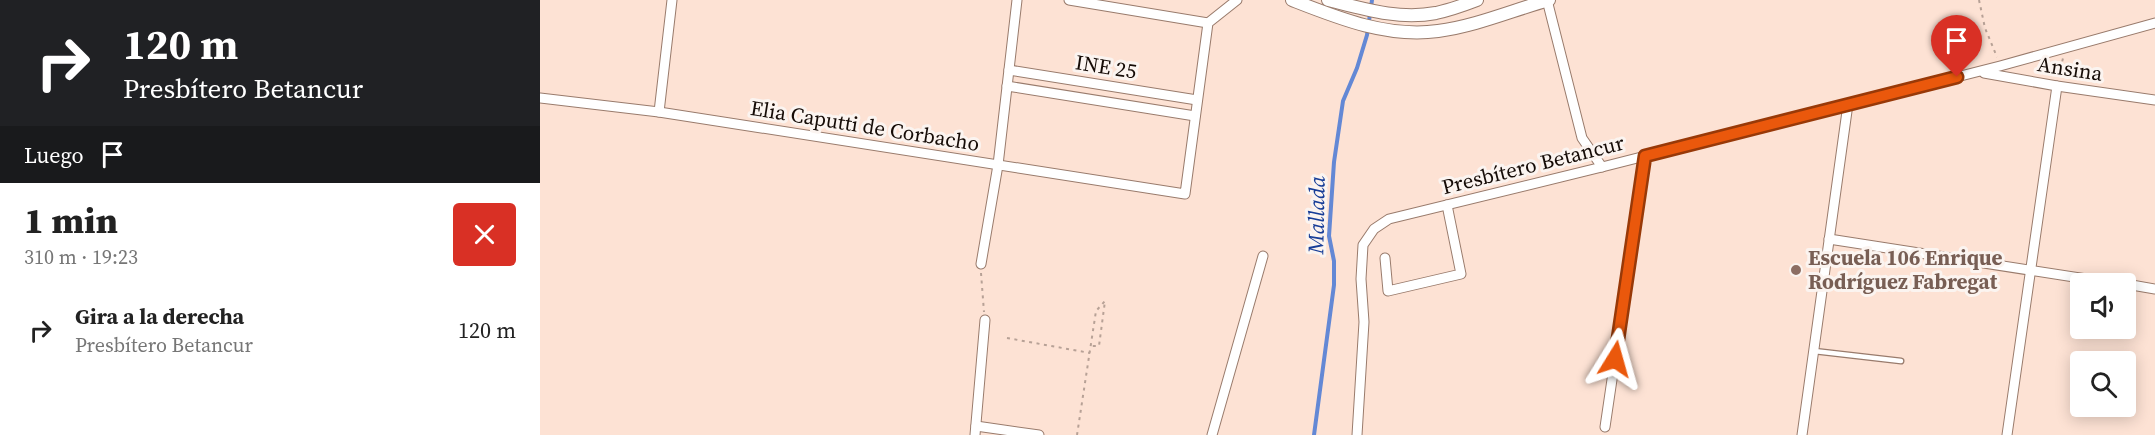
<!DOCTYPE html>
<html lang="es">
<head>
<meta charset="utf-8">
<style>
  body { margin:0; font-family:"Source Serif 4",serif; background:#f2f2f2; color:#222; height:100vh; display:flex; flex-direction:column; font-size:22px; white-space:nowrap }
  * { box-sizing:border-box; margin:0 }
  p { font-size:20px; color:#767676 }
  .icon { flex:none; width:33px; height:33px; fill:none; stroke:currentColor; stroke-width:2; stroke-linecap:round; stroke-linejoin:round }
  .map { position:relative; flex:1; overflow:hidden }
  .drawer { display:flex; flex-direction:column; background:#fff; width:540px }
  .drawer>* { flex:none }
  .guide { background:#202124; color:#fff; overflow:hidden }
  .tools { position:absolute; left:1530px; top:273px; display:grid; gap:12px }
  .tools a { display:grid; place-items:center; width:66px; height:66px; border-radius:6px; background:#fff; box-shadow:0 3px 15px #0003; font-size:30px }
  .pin { position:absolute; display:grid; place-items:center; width:51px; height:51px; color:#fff; margin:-62px -26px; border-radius:50% 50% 50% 0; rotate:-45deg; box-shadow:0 0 6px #0007 }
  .pin .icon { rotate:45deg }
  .me { position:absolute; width:66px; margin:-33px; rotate:8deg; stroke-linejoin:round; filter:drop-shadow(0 0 4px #0008) }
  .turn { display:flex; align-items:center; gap:21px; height:126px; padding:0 24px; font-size:27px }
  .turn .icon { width:78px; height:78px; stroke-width:2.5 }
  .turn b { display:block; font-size:42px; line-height:51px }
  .then { display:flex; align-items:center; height:57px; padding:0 24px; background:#0003; gap:12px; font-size:22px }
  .round { display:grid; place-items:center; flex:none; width:63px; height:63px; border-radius:6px; background:#f2f2f2 }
  .head { display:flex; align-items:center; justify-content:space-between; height:102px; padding:0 24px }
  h1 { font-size:36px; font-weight:800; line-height:45px }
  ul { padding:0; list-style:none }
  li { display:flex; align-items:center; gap:18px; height:90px; padding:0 24px }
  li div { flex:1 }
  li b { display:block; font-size:22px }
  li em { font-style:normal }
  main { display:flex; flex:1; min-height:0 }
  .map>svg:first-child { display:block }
</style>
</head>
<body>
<main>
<section class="drawer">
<div class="guide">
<div class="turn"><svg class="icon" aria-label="right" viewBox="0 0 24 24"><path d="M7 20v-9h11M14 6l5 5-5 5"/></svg><div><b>120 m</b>Presbítero Betancur</div></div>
<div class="then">Luego<svg class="icon" aria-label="arrive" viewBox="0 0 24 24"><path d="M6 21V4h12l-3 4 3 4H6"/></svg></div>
</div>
<div class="head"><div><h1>1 min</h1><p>310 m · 19:23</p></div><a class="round" style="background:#d93025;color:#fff"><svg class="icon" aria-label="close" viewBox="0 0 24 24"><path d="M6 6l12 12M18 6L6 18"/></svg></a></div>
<ul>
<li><svg class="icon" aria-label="right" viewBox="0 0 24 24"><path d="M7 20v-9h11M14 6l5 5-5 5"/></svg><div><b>Gira a la derecha</b><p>Presbítero Betancur</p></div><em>120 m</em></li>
</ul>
</section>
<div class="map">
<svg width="1615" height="435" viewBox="0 0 1615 435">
  <rect width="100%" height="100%" fill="#fde2d4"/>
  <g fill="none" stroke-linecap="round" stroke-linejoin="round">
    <polyline stroke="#6388d5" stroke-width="4" points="774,435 794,285 794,261 789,236 794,162 803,101 817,68 827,35 832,0"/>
    <defs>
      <polyline id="service" points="1274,351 1361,361"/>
      <g id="minor">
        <polyline points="529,0 668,23"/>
        <polyline points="1007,0 1042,138 1062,167"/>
        <polyline points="469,70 657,100"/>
        <polyline points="1444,73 1517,86 1615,100"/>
        <polyline points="467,86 655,116"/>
        <polyline points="0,98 119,112 645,194 668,23 697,0"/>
        <polyline points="119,112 132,0"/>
        <polyline points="1289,239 1579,284"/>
        <polyline points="845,258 848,291 921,274 907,205"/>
        <polyline points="441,264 458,165 477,0"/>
        <polyline points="1586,284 1615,289"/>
        <polyline points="436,426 499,435"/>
        <polyline points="1065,427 1105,156"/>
        <polyline points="435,435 445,320"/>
        <polyline points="672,435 723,256"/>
        <polyline points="817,435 824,322 821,279 823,245 834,229 849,219 1062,167 1460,66 1615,23"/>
        <polyline points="1262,435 1308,104"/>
        <polyline points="1467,435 1517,86"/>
      </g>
      <g id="tertiary">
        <path d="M752,0C798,18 847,38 898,31C936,26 973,10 1009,0"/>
        <path d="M788,0C824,9 859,20 896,13C910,10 924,5 937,0"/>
      </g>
    </defs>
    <use href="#service" stroke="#997b6c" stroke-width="7"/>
    <use href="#minor" stroke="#997b6c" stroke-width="11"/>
    <use href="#tertiary" stroke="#997b6c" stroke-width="14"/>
    <g stroke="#b7a196" stroke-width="2" stroke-dasharray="3 4.5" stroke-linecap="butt">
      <polyline points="1439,0 1445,28 1457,57"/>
      <polyline points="1519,76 1523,58"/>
      <polyline points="441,273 444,312"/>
      <polyline points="467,338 550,353"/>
      <polyline points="537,435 556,311 565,301 559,346 551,346"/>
    </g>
    <use href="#service" stroke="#fff" stroke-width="4.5"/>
    <use href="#minor" stroke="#fff" stroke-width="9"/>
    <use href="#tertiary" stroke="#fff" stroke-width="12"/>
  </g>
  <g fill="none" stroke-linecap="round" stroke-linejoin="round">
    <defs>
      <polyline id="route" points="1075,359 1105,156 1417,77"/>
    </defs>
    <use href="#route" stroke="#983908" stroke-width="15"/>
    <use href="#route" stroke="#ea580c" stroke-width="10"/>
  </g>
  <circle fill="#8d6e63" stroke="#fbf4f0" stroke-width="2" cx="1256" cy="270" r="6"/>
  <g text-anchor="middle" stroke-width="6" stroke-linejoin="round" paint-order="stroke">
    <g font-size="21" fill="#150b06" stroke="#fbf4f0">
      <text transform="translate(566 67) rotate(9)" y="7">INE 25</text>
      <text transform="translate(1530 69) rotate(9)" y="7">Ansina</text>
      <text transform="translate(325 126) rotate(9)" y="7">Elia Caputti de Corbacho</text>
      <text transform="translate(993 165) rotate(-14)" y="7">Presbítero Betancur</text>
    </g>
    <g font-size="21" font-weight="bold" fill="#785e54" stroke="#fbf4f0" text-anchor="start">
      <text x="1268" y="265">Escuela 106 Enrique<tspan x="1268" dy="24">Rodríguez Fabregat</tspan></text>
    </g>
    <g font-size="22" font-style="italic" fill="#173d97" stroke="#fbf4f0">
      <text transform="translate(776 215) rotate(-89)" y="8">Mallada</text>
    </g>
  </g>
</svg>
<div class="tools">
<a><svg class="icon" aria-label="sound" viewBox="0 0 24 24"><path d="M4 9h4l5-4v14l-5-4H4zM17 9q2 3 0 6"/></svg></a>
<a><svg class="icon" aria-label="search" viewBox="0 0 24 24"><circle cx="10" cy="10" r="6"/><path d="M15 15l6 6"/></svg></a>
</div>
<div class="pin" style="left:1417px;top:77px;background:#d93025"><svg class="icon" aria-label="arrive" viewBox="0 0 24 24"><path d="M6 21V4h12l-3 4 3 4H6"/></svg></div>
<svg class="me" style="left:1075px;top:359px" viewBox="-20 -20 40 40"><path d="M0-17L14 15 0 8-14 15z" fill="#ea580c" stroke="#fff" stroke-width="4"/></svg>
</div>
</main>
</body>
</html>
